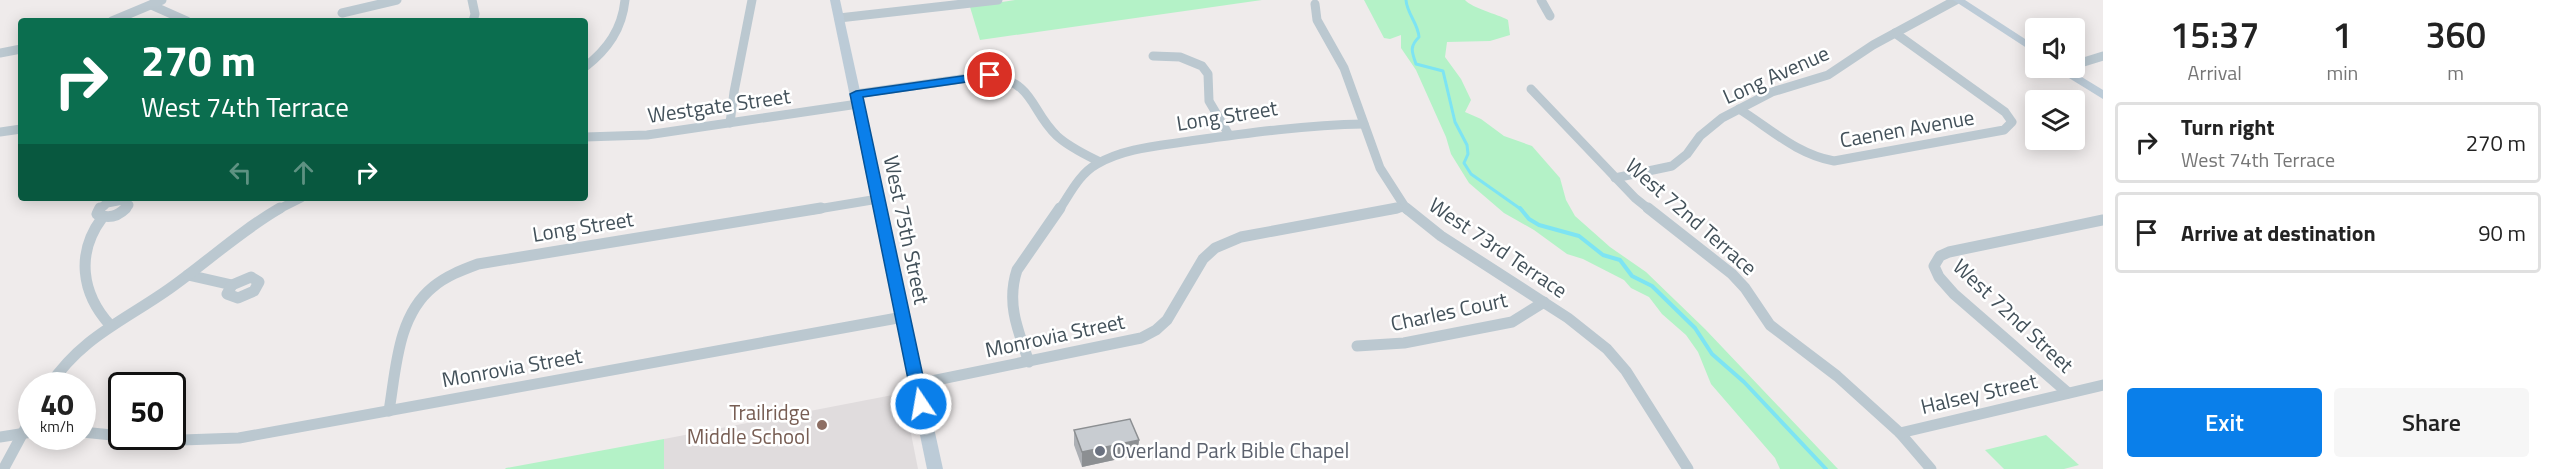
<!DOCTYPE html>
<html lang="en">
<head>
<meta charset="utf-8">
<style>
  body { margin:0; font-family:"Titillium Web",sans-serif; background:#f6f6f6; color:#222; height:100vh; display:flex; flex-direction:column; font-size:22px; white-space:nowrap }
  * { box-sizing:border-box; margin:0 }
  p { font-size:20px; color:#767676 }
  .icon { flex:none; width:33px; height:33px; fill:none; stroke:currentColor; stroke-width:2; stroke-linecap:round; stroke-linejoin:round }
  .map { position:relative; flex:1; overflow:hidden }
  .drawer { display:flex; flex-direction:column; background:#fff; width:450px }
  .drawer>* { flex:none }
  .top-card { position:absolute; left:18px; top:18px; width:570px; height:183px; border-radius:6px; box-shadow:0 3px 15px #0003; background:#0b6e4f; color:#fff; overflow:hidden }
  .fabs { position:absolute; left:2025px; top:18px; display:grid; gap:12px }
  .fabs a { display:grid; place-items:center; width:60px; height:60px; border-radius:6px; background:#fff; box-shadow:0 3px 15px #0003; font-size:30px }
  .speed { position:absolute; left:18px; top:372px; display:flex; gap:12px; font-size:30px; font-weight:700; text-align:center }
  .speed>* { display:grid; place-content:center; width:78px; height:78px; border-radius:50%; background:#fff; box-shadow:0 3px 15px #0003; line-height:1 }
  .speed small { font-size:15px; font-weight:400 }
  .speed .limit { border:3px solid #111; border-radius:9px; background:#fff; color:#111 }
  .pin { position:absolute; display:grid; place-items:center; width:51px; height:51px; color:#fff; margin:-26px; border:3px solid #fff; border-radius:50%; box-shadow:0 2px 6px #0007 }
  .me { position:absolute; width:66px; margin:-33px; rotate:348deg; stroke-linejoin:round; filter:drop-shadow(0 0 4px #0008) }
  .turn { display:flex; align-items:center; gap:21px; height:126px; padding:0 24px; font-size:27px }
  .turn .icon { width:78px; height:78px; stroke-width:2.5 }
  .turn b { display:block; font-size:42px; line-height:51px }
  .lanes { display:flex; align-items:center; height:57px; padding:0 24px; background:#0003; justify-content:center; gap:30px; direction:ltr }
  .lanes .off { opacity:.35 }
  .eta { display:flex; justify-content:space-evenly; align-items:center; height:102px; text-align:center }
  .eta b { font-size:36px; font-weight:600; line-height:42px }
  .primary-button { display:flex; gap:12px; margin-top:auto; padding:12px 24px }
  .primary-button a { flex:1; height:69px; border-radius:6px; background:#0a7fea; color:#fff; font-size:24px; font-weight:600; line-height:69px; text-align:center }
  .primary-button a+a { background:#f6f6f6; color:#222 }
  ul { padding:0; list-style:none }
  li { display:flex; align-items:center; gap:18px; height:81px; margin:0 12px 9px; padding:0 12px; border:3px solid #e0e0e0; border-radius:6px }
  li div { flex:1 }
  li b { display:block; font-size:22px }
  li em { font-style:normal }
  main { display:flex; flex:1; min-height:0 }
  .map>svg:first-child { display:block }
</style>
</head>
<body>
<main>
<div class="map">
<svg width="2103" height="469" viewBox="0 0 2103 469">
  <rect width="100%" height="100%" fill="#efebeb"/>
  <polygon fill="#e0dcdd" points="903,393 918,469 664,469 664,439"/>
  <g fill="#b4f2c7">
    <polygon points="1015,0 1262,0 980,40 970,7"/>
    <path d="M1364,0H1465C1472,8 1497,14 1508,20L1510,35L1490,41L1447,42L1445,57L1461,79L1471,100L1465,112L1481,119L1504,136L1532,146L1560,178L1566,200L1575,216L1610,247L1646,272L1705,329L1838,469H1780L1775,458L1711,384L1698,352L1686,335L1662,314L1649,297L1631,288L1624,280L1583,259L1567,254L1534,230L1504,213L1469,183L1451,154L1446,137L1416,70L1401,48V35L1390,39L1384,38Z"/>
    <polygon points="2046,435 2079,465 2064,469 2004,469 1985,450"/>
    <polygon points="664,439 664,469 505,469 506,468"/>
  </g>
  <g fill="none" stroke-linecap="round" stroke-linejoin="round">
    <path stroke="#7de4f3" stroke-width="3" d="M1406,0C1407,14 1418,23 1419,37C1409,47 1412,52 1416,64L1443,71L1455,122L1467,145L1468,154L1464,163L1471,174L1522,210"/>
    <polyline stroke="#7de4f3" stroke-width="4" points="1520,208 1529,219 1539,225 1579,236 1603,255 1620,260 1632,276 1652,286 1695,328 1712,354 1744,382 1826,469"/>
    <g stroke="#bbc8d0" stroke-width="9">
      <polyline points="472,0 475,14 473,21"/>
      <polyline points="1541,0 1550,16"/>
      <polyline points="1315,4 1317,20 1344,68 1380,168 1407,210"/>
      <polyline points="151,5 187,21"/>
      <polyline points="342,13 397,0"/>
      <polyline points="839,18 998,0"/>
      <polyline points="112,21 162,0"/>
      <polyline points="0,53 21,49"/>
      <polyline points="1153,56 1180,57 1202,66 1208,74 1209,101 1229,135"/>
      <polyline points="2074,65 2103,56"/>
      <path d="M585,67C608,49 622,29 625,0"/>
      <polyline points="1531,89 1635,198 1650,210"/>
      <path d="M856,94L990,75C1036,84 1029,109 1057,136C1069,147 1084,154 1098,161"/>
      <path d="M1739,109C1771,129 1796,154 1834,161L2004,130L2012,122L2005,112L1895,33"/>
      <polyline points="730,123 734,92 752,0"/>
      <polyline points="0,132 21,129"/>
      <polyline points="585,137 647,135 858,104"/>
      <polyline points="1615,178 1672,166 1687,154 1700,136 1722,118 1772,92 1828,75 1873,45 1956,0"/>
      <polyline points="99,210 107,203 123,200 129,205 124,210"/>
      <polyline points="277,210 301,198"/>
      <polyline points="812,210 878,199"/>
      <path d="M1059,210C1070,194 1079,174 1097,164C1125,148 1158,146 1190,141C1248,133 1305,125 1364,124"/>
      <polyline points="1389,210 1404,207"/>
    </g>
    <g stroke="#bbc8d0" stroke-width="11">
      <path d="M100,208L97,214C108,219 117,217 126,208"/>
      <polyline points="1406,208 1441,236 1568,318 1607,349 1626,371 1688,469"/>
      <polyline points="1648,208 1732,274 1745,288 1770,325 1837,376 1900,433 1931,469"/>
      <path d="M102,218C76,253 81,293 110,325"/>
      <polyline points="188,275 232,285"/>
      <polygon points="251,277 259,282 254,291 238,298 227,294 232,285"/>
      <polyline points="1357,346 1404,343 1512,322 1544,302"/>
      <path d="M1029,362C1018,331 1006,303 1017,270L1060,208"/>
      <polyline points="917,384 1141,338 1156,330 1167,320 1203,259 1215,248 1241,237 1397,208"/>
      <path d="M49,386C82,337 122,322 169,289C206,263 240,231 280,208"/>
      <polyline points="2068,393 1954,294 1939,277 1934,266 1940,256 1949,252 2103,220"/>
      <path d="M389,411C396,370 397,316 433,287C446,276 462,270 478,264L821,208"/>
      <polyline points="82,432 122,436"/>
      <polyline points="1900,433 2103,385"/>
      <polyline points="126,436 182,440 239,438 903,317"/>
      <polyline points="0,437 32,432"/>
      <polyline points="4,468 32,416"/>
    </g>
    <g fill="#bccbd7" fill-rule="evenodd">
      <polygon points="830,0 840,0 943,469 927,469"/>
      <polygon points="1953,0 1965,0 2036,46 2036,54"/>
      <polygon points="2055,68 2067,68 2103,90 2103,99 2056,70"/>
    </g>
  </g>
  <polygon fill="#acafb4" points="1074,430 1139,440 1137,455 1082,467 1074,445"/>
  <polygon fill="#8c8f92" points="1139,440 1137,455 1082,467 1082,452"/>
  <polygon fill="#c8ccd1" stroke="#8c8f92" stroke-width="1.5" points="1130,419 1139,440 1082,452 1074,430"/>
  <polygon fill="#0a7fea" stroke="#065398" stroke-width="1.5" points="990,72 996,75 994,78 863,97 929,404 927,408 921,410 916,408 913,404 850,94 856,91"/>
  <circle fill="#8d6e63" stroke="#fff" stroke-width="2" cx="822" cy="425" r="6"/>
  <circle fill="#6b7280" stroke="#fff" stroke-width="2" cx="1100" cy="451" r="6"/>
  <g text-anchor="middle" stroke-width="5" stroke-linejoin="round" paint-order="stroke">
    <g font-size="21" fill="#43515a" stroke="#fff">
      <text transform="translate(1776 75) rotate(-24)" y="7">Long Avenue</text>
      <text transform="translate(719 106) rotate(-8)" y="7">Westgate Street</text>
      <text transform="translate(1227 116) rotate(-9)" y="7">Long Street</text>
      <text transform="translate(1907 129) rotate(-10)" y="7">Caenen Avenue</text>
      <text transform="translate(1691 217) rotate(41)" y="7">West 72nd Terrace</text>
      <text transform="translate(583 227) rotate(-9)" y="7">Long Street</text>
      <text transform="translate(906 230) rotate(78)" y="7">West 75th Street</text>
      <text transform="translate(1498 248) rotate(34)" y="7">West 73rd Terrace</text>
      <text transform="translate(1449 312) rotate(-12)" y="7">Charles Court</text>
      <text transform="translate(2013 316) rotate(43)" y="7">West 72nd Street</text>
      <text transform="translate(1055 336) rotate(-12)" y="7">Monrovia Street</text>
      <text transform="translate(512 368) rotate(-10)" y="7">Monrovia Street</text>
      <text transform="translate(1979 394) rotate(-13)" y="7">Halsey Street</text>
    </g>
    <g font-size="21" fill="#785e54" stroke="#fff" text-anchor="end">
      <text x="810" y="420">Trailridge<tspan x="810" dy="24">Middle School</tspan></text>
    </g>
    <g font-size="21" fill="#5b616d" stroke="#fff" text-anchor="start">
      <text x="1112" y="458">Overland Park Bible Chapel</text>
    </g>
  </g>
</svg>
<div class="fabs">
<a><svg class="icon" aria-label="sound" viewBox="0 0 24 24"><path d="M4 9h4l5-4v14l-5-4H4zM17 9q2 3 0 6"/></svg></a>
<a><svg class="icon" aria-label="layers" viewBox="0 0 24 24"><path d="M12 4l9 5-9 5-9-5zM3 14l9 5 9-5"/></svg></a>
</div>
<div class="speed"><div>40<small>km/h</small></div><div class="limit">50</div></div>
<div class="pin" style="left:990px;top:75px;background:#d93025"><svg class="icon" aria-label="arrive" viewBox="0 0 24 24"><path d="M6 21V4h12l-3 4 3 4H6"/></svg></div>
<svg class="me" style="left:921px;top:404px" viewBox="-20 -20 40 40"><circle r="17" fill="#0a7fea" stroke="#fff" stroke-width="3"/><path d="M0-11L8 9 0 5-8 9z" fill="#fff"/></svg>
<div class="top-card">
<div class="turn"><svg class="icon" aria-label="right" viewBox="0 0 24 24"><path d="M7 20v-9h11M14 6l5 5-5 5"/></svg><div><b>270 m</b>West 74th Terrace</div></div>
<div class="lanes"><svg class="icon off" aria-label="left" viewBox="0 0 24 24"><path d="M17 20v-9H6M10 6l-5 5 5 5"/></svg><svg class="icon off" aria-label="ahead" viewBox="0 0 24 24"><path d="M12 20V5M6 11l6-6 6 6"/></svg><svg class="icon" aria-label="right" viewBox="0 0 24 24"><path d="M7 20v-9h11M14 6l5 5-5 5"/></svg></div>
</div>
</div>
<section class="drawer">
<div class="eta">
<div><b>15:37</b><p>Arrival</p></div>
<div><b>1</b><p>min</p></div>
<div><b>360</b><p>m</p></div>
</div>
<ul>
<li><svg class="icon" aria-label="right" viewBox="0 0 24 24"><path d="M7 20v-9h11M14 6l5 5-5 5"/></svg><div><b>Turn right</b><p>West 74th Terrace</p></div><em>270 m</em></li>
<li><svg class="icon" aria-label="arrive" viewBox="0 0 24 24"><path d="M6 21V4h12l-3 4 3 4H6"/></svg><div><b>Arrive at destination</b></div><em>90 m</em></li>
</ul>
<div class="primary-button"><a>Exit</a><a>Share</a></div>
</section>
</main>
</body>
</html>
